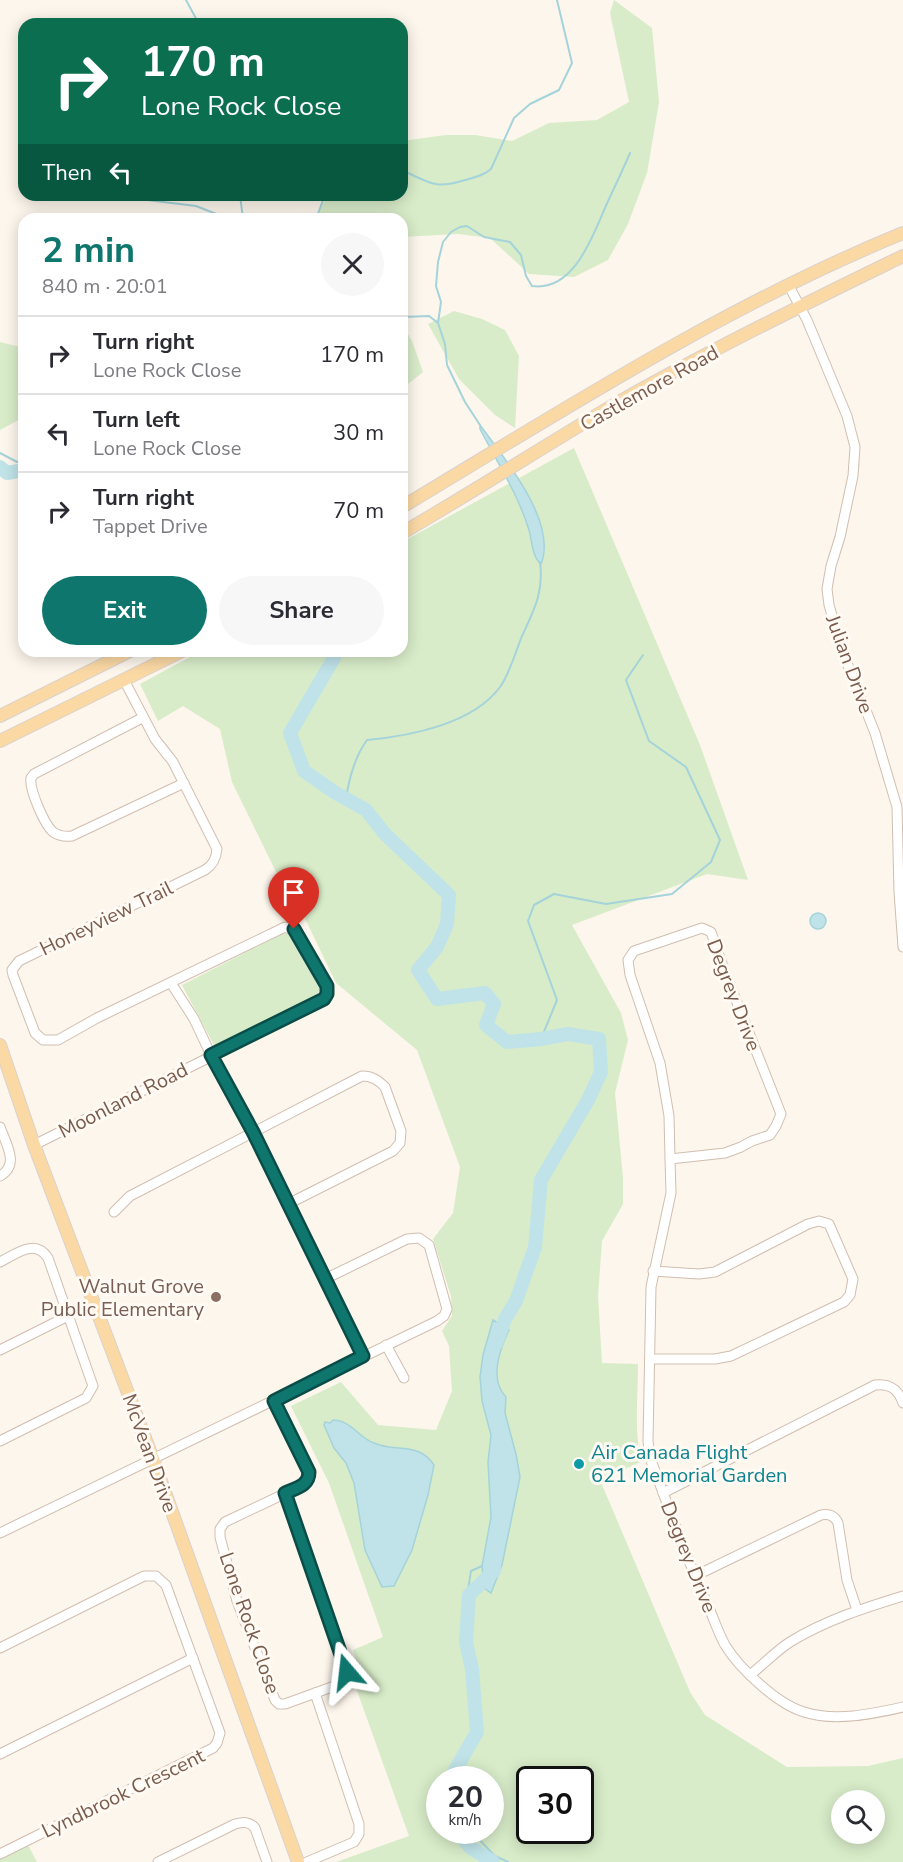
<!DOCTYPE html>
<html lang="en">
<head>
<meta charset="utf-8">
<style>
  body { margin:0; font-family:"Nunito Sans",sans-serif; background:#f7f7f7; color:#2b2b33; height:100vh; display:flex; flex-direction:column; font-size:22px; white-space:nowrap }
  * { box-sizing:border-box; margin:0 }
  p { font-size:20px; color:#7c7c81 }
  .icon { flex:none; width:33px; height:33px; fill:none; stroke:currentColor; stroke-width:2; stroke-linecap:round; stroke-linejoin:round }
  .map { position:relative; flex:1; overflow:hidden }
  .panel { position:absolute; left:18px; top:213px; width:390px; height:444px; display:flex; flex-direction:column; background:#fff; border-radius:18px; box-shadow:0 3px 15px #0003 }
  .panel>* { flex:none }
  .top-card { position:absolute; left:18px; top:18px; width:390px; height:183px; border-radius:18px; box-shadow:0 3px 15px #0003; background:#0b6e4f; color:#fff; overflow:hidden }
  .fabs { position:absolute; left:831px; top:1790px; display:grid; gap:12px }
  .fabs a { display:grid; place-items:center; width:54px; height:54px; border-radius:50%; background:#fff; box-shadow:0 3px 15px #0003; font-size:30px }
  .speed { position:absolute; left:426px; top:1766px; display:flex; gap:12px; font-size:30px; font-weight:700; text-align:center }
  .speed>* { display:grid; place-content:center; width:78px; height:78px; border-radius:50%; background:#fff; box-shadow:0 3px 15px #0003; line-height:1 }
  .speed small { font-size:15px; font-weight:400 }
  .speed .limit { border:3px solid #111; border-radius:9px; background:#fff; color:#111 }
  .pin { position:absolute; display:grid; place-items:center; width:51px; height:51px; color:#fff; margin:-62px -26px; border-radius:50% 50% 50% 0; rotate:-45deg; box-shadow:0 0 6px #0007 }
  .pin .icon { rotate:45deg }
  .me { position:absolute; width:66px; margin:-33px; rotate:343deg; stroke-linejoin:round; filter:drop-shadow(0 0 4px #0008) }
  .turn { display:flex; align-items:center; gap:21px; height:126px; padding:0 24px; font-size:27px }
  .turn .icon { width:78px; height:78px; stroke-width:2.5 }
  .turn b { display:block; font-size:42px; line-height:51px }
  .then { display:flex; align-items:center; height:57px; padding:0 24px; background:#0003; gap:12px; font-size:22px }
  .round { display:grid; place-items:center; flex:none; width:63px; height:63px; border-radius:32px; background:#f7f7f7 }
  .summary { display:flex; align-items:center; justify-content:space-between; height:102px; padding:0 24px }
  h1 { font-size:36px; font-weight:700; line-height:45px; color:#0f766e }
  .button { display:flex; gap:12px; margin-top:auto; padding:12px 24px }
  .button a { flex:1; height:69px; border-radius:36px; background:#0f766e; color:#fff; font-size:24px; font-weight:700; line-height:69px; text-align:center }
  .button a+a { background:#f7f7f7; color:#2b2b33 }
  ul { padding:0; list-style:none }
  li { display:flex; align-items:center; gap:18px; height:78px; padding:0 24px; border-top:2px solid #e1e1e2 }
  li div { flex:1 }
  li b { display:block; font-size:22px }
  li em { font-style:normal }
  .map>svg:first-child { display:block }
</style>
</head>
<body>
<div class="map">
<svg width="903" height="1862" viewBox="0 0 903 1862">
  <rect width="100%" height="100%" fill="#fdf6ec"/>
  <g fill="#d8ecc9" fill-rule="evenodd">
    <polygon points="614,0 652,28 659,102 647,173 628,224 608,260 574,277 529,274 490,238 458,234 402,237 402,219 315,219 328,195 402,195 402,141 446,135 475,135 512,141 549,123 597,120 629,102 610,13"/>
    <polygon points="454,311 482,319 505,330 519,356 515,428 495,415 459,379 428,324"/>
    <polygon points="402,324 412,341 423,372 408,384 402,380"/>
    <polygon points="0,342 24,348 24,417 0,430"/>
    <path d="M574,448L700,745L748,880L707,874L572,925L621,1013L628,1040L615,1093L623,1178V1204L602,1241L598,1296L602,1363L638,1364C638,1397 634,1430 641,1462L600,1480L690,1692L705,1715L787,1767L868,1766L903,1758V1862H336L409,1836L356,1688L361,1674L353,1650L383,1637L329,1483L291,1406L341,1382L378,1425L436,1430L452,1391L449,1346L442,1331L452,1316L451,1296L433,1239L453,1213L460,1167L417,1050L336,983L299,906L278,876L232,782L220,729L183,706L158,721L140,684L201,651H402V542ZM440,1779H490V1830H440ZM530,1779H580V1830H530ZM842,1800H874V1833H842Z"/>
    <polygon points="289,933 295,936 320,985 318,996 216,1049 182,985 282,934"/>
    <polygon points="28,1845 37,1862 0,1862 0,1859"/>
  </g>
  <g fill="#bfe3e8" stroke="#a5d3da" stroke-width="1.5">
    <path d="M480,425C504,458 558,522 541,564C532,557 532,540 529,530C518,494 497,462 480,429Z"/>
    <circle cx="818" cy="921" r="8"/>
    <path d="M493,1320L509,1330C500,1349 489,1380 506,1397L505,1413L516,1454L520,1477L502,1565L491,1593L484,1588L482,1566L491,1517L488,1462L491,1435L482,1401L480,1377L483,1355Z"/>
    <path d="M333,1420C351,1420 359,1438 374,1443C396,1453 418,1441 434,1465L428,1495L412,1550L394,1586L382,1587L365,1550L354,1483L346,1463L334,1448L324,1425L325,1422L330,1423Z"/>
  </g>
  <g fill="none" stroke-linecap="round" stroke-linejoin="round">
    <g stroke="#a5d3da" stroke-width="2">
      <polyline points="186,0 199,24"/>
      <path d="M402,172H406C432,184 436,189 465,180C475,177 483,176 491,169L514,118L530,104L559,90L572,63L557,0"/>
      <polyline points="132,195 139,199 196,206 229,219"/>
      <polyline points="240,195 243,219"/>
      <polyline points="316,219 325,195"/>
      <polyline points="402,317 429,316 438,323"/>
      <path d="M480,425L465,402L447,365L445,344L438,323L441,302L436,286L438,262L443,242L451,232L460,227L467,226L484,237L510,242L521,255L526,276L532,286C573,292 592,238 605,208C613,190 622,172 630,153"/>
      <polyline points="0,453 17,462 24,459"/>
      <path d="M346,799C349,778 354,758 367,740C410,736 473,724 500,687C509,675 516,651 522,636C534,610 544,592 540,562"/>
      <polyline points="541,1039 557,1000 528,921 534,905 554,894 606,904 672,894 711,862 720,840 686,767 649,741 626,680 643,655"/>
      <polyline points="447,1779 467,1750 478,1723 479,1699 473,1665 461,1635 471,1571 482,1566"/>
      <polyline points="470,1830 495,1856 508,1862"/>
    </g>
    <g stroke="#bfe3e8" stroke-width="14">
      <polyline points="0,467 7,473 24,470"/>
      <polyline points="331,651 334,658 290,733 304,771 334,792 366,810 385,834 449,895 447,924 437,947 418,970 437,999 485,993 494,1004 486,1025 507,1042 541,1039 568,1034 599,1039 601,1072 588,1100 541,1180 535,1247 516,1301 505,1319 496,1344"/>
      <polyline points="450,1779 477,1732 472,1669 466,1642 469,1595 494,1571 494,1567"/>
      <polyline points="440,1800 437,1804 440,1807"/>
      <polyline points="456,1830 471,1848 493,1862"/>
    </g>
    <defs>
      <g id="minor">
        <polyline points="789,286 807,320 847,416 855,447 853,476 840,537 831,566 827,589 829,605 843,653 875,733 897,807 899,892 903,947"/>
        <path d="M142,718L34,774L31,778C29,789 44,824 53,832C59,836 65,837 72,836L184,783"/>
        <polyline points="171,983 194,1019 211,1055 253,1133 363,1356"/>
        <path d="M0,1127C6,1144 20,1165 0,1176"/>
        <path d="M34,1145L292,1016L324,999L327,995L326,986L297,932L285,927L97,1018L58,1040H43L35,1033L13,975L12,970L19,961L205,870C213,865 216,859 217,849L173,762L155,739L124,680"/>
        <path d="M670,1159L669,1116L660,1063L630,975L628,960L634,951L702,928L711,932L725,972L781,1114L776,1126L770,1135L752,1141L741,1147L725,1153L670,1159L671,1193L651,1287L648,1441L650,1458C669,1507 685,1556 707,1603C713,1617 718,1632 725,1645C739,1668 777,1704 804,1712C835,1722 872,1714 903,1707"/>
        <path d="M114,1212L130,1196L362,1076C372,1076 378,1080 385,1087L401,1131L400,1143L393,1151L288,1204"/>
        <path d="M0,1262C16,1254 35,1238 48,1258L93,1386L86,1398L0,1441"/>
        <polyline points="386,1345 404,1378"/>
        <polyline points="0,1350 68,1316"/>
        <polyline points="651,1359 715,1359 731,1356 844,1302 850,1295 853,1279 829,1224 819,1221 808,1224 715,1272 699,1274 653,1271"/>
        <path d="M275,1401L307,1468C310,1474 309,1479 305,1484L225,1522L220,1529V1537L237,1601L275,1700L279,1704H285L340,1684L347,1672L285,1493"/>
        <path d="M663,1493L875,1385C890,1383 898,1389 903,1403"/>
        <polyline points="0,1533 437,1321 444,1316 447,1309 429,1245 419,1238 407,1239 325,1279"/>
        <path d="M695,1576L821,1515C829,1513 835,1516 838,1523L847,1580L857,1610"/>
        <polyline points="0,1648 144,1576 156,1576 166,1585 220,1733 217,1743 213,1748 0,1854"/>
        <path d="M750,1675C764,1664 776,1651 790,1642C826,1620 864,1608 903,1596"/>
        <polyline points="0,1754 193,1658"/>
        <path d="M158,1862L235,1824C243,1822 249,1821 255,1828L267,1862"/>
        <polyline points="307,1862 354,1842 359,1834 359,1824 315,1693"/>
      </g>
      <g id="major">
        <path d="M402,507C565,409 727,305 903,233"/>
        <path d="M402,533C473,492 541,448 612,406C706,352 805,304 903,256"/>
        <polyline points="0,716 130,651"/>
        <polyline points="0,741 182,651"/>
        <polyline points="0,1045 34,1145 153,1459 298,1862"/>
      </g>
    </defs>
    <use href="#minor" stroke="#d1beb0" stroke-width="11"/>
    <use href="#major" stroke="#dad1cd" stroke-width="14"/>
    <use href="#minor" stroke="#fff" stroke-width="9"/>
    <use href="#major" stroke="#fbd9a5" stroke-width="12"/>
  </g>
  <g fill="none" stroke-linecap="round" stroke-linejoin="round">
    <defs>
      <path id="route" d="M294,929L327,986V994L324,999L211,1055L253,1132L363,1356L274,1401L309,1472C309,1486 296,1488 285,1493L347,1672"/>
    </defs>
    <use href="#route" stroke="#0a4d48" stroke-width="15"/>
    <use href="#route" stroke="#0f766e" stroke-width="10"/>
  </g>
  <circle fill="#8d6e63" stroke="#fffaf3" stroke-width="2" cx="216" cy="1297" r="6"/>
  <circle fill="#0f9aa8" stroke="#fffaf3" stroke-width="2" cx="579" cy="1464" r="6"/>
  <g text-anchor="middle" stroke-width="6" stroke-linejoin="round" paint-order="stroke">
    <g font-size="20" fill="#7a5c4d" stroke="#fffaf3">
      <text transform="translate(649 388) rotate(-29)" y="7">Castlemore Road</text>
      <text transform="translate(850 664) rotate(70)" y="7">Julian Drive</text>
      <text transform="translate(106 918) rotate(-26)" y="7">Honeyview Trail</text>
      <text transform="translate(734 995) rotate(69)" y="7">Degrey Drive</text>
      <text transform="translate(123 1100) rotate(-27)" y="7">Moonland Road</text>
      <text transform="translate(150 1453) rotate(70)" y="7">McVean Drive</text>
      <text transform="translate(689 1557) rotate(68)" y="7">Degrey Drive</text>
      <text transform="translate(250 1623) rotate(71)" y="7">Lone Rock Close</text>
      <text transform="translate(123 1793) rotate(-26)" y="7">Lyndbrook Crescent</text>
    </g>
    <g font-size="20" fill="#785e54" stroke="#fffaf3" text-anchor="end">
      <text x="204" y="1293">Walnut Grove<tspan x="204" dy="23">Public Elementary</tspan></text>
    </g>
    <g font-size="20" fill="#0d838f" stroke="#fffaf3" text-anchor="start">
      <text x="591" y="1459">Air Canada Flight<tspan x="591" dy="23">621 Memorial Garden</tspan></text>
    </g>
  </g>
</svg>
<div class="fabs">
<a><svg class="icon" aria-label="search" viewBox="0 0 24 24"><circle cx="10" cy="10" r="6"/><path d="M15 15l6 6"/></svg></a>
</div>
<div class="speed"><div>20<small>km/h</small></div><div class="limit">30</div></div>
<div class="pin" style="left:294px;top:929px;background:#d93025"><svg class="icon" aria-label="arrive" viewBox="0 0 24 24"><path d="M6 21V4h12l-3 4 3 4H6"/></svg></div>
<svg class="me" style="left:347px;top:1672px" viewBox="-20 -20 40 40"><path d="M0-17L14 15 0 8-14 15z" fill="#0f766e" stroke="#fff" stroke-width="4"/></svg>
<div class="top-card">
<div class="turn"><svg class="icon" aria-label="right" viewBox="0 0 24 24"><path d="M7 20v-9h11M14 6l5 5-5 5"/></svg><div><b>170 m</b>Lone Rock Close</div></div>
<div class="then">Then<svg class="icon" aria-label="left" viewBox="0 0 24 24"><path d="M17 20v-9H6M10 6l-5 5 5 5"/></svg></div>
</div>
<section class="panel">
<div class="summary"><div><h1>2 min</h1><p>840 m · 20:01</p></div><a class="round"><svg class="icon" aria-label="close" viewBox="0 0 24 24"><path d="M6 6l12 12M18 6L6 18"/></svg></a></div>
<ul>
<li><svg class="icon" aria-label="right" viewBox="0 0 24 24"><path d="M7 20v-9h11M14 6l5 5-5 5"/></svg><div><b>Turn right</b><p>Lone Rock Close</p></div><em>170 m</em></li>
<li><svg class="icon" aria-label="left" viewBox="0 0 24 24"><path d="M17 20v-9H6M10 6l-5 5 5 5"/></svg><div><b>Turn left</b><p>Lone Rock Close</p></div><em>30 m</em></li>
<li><svg class="icon" aria-label="right" viewBox="0 0 24 24"><path d="M7 20v-9h11M14 6l5 5-5 5"/></svg><div><b>Turn right</b><p>Tappet Drive</p></div><em>70 m</em></li>
</ul>
<div class="button"><a>Exit</a><a>Share</a></div>
</section>
</div>
</body>
</html>
